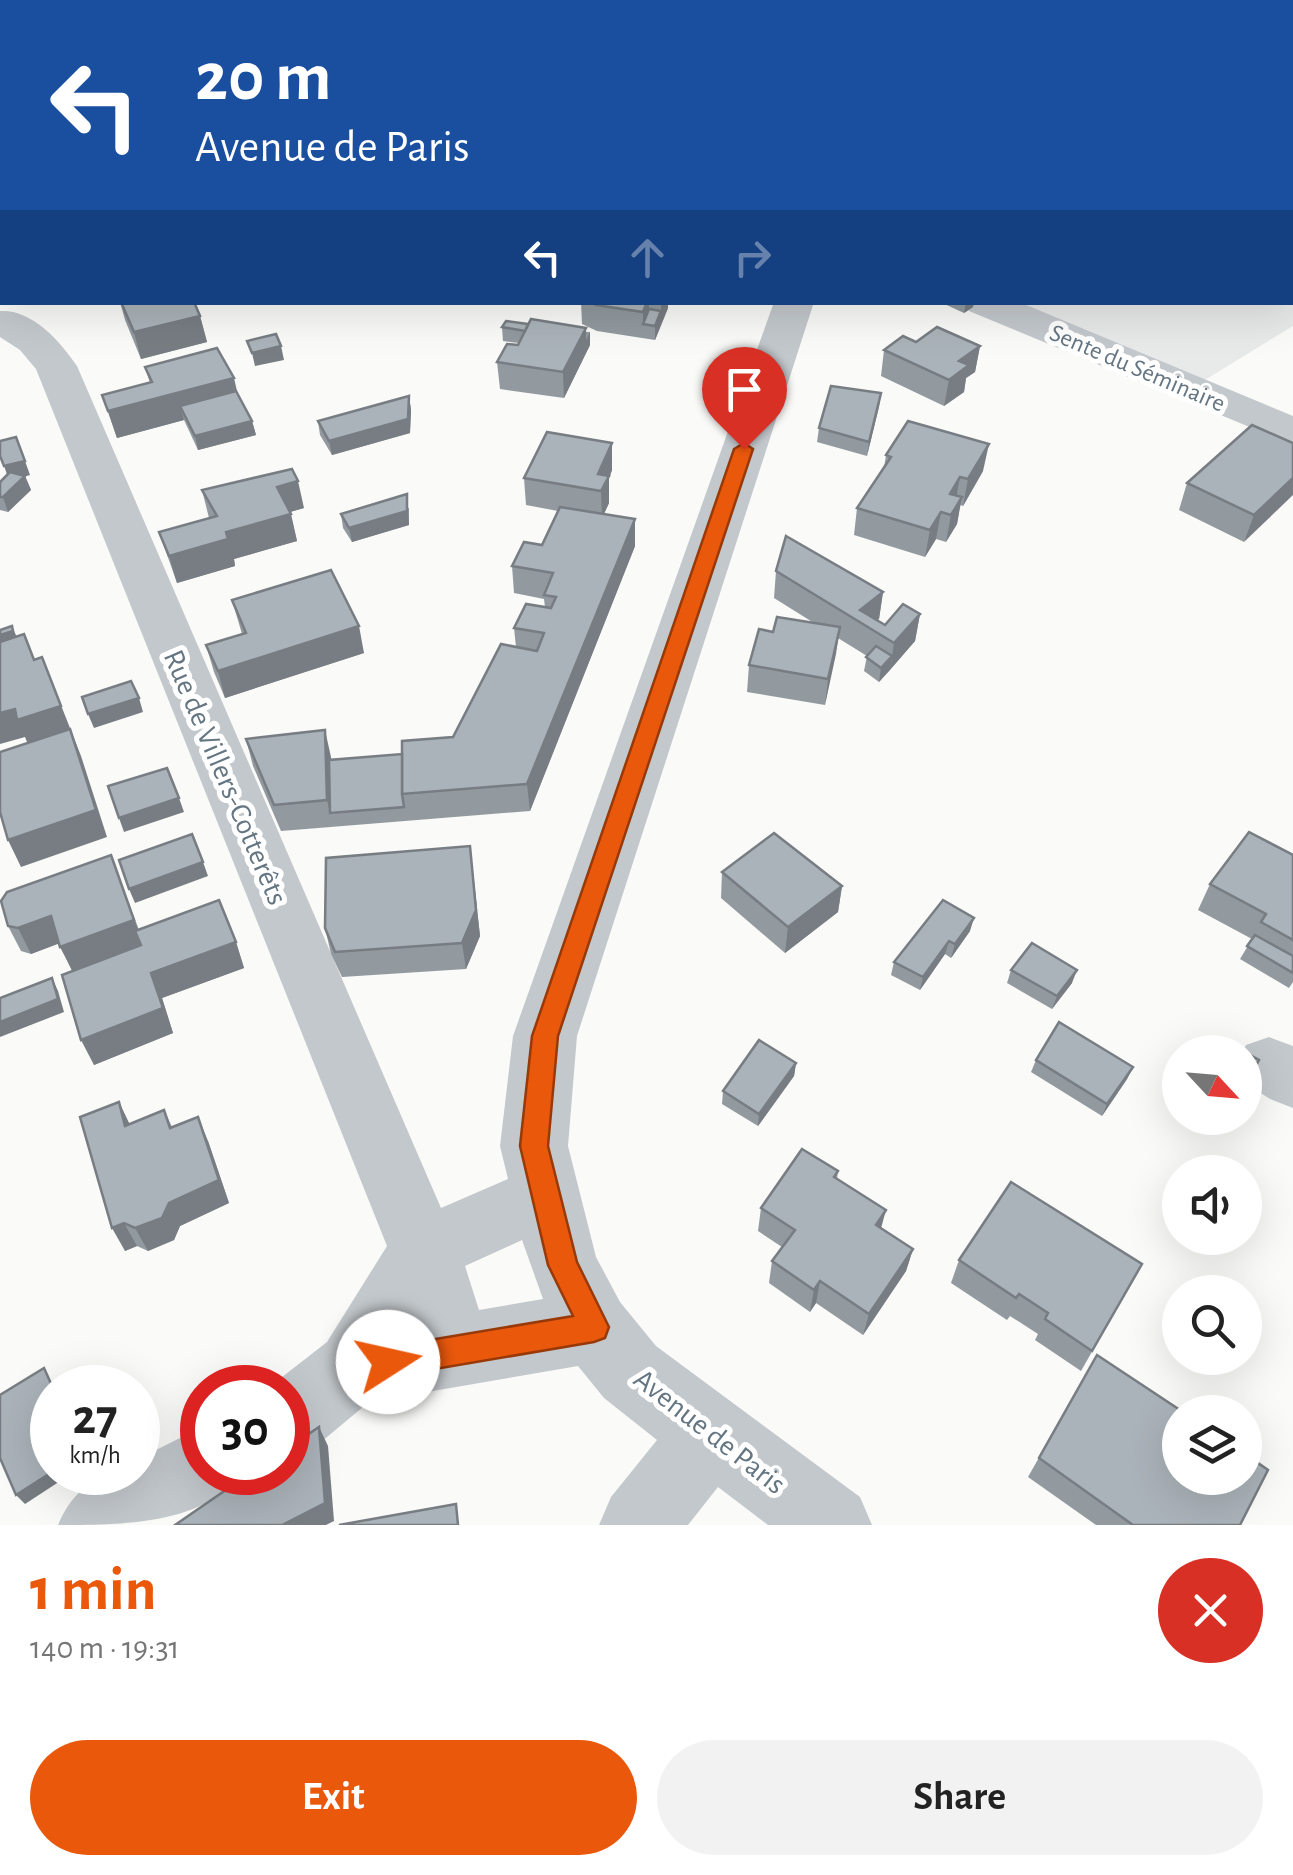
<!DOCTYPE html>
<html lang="en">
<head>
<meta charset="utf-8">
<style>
  body { margin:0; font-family:"Alegreya Sans",sans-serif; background:#f2f2f2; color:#222; height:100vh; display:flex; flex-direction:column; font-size:38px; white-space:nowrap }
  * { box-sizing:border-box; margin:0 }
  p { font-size:32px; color:#767676 }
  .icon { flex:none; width:55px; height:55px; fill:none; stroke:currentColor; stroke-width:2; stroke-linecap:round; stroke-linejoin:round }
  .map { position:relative; height:1525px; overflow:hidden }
  .side { display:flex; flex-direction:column; background:#fff; flex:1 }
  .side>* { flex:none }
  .hud { position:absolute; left:0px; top:0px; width:1295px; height:305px; box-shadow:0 10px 40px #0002; background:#1a4fa0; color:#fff; overflow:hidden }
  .needle { width:65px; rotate:116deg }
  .tools { position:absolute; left:1162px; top:1035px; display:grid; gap:20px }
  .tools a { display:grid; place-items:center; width:100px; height:100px; border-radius:50%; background:#fff; box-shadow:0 10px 40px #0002; font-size:50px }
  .speed { position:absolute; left:30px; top:1365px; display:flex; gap:20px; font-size:50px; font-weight:700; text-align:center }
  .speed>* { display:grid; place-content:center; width:130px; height:130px; border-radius:50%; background:#fff; box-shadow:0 10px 40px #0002; line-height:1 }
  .speed small { font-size:25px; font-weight:400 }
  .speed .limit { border:15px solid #d22; background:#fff; color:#111 }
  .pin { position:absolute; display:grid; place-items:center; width:85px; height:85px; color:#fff; margin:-102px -42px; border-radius:50% 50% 50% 0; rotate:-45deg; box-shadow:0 0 10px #0007 }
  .pin .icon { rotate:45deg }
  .me { position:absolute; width:110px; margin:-55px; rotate:80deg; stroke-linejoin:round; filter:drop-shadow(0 0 8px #0008) }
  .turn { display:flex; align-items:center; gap:35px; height:210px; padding:0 30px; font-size:45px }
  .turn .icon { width:130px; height:130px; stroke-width:2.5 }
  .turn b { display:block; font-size:70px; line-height:85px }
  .lanes { display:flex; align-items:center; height:95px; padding:0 30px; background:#0003; justify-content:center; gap:50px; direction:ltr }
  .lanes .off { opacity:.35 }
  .round { display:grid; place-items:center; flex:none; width:105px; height:105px; border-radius:52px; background:#f2f2f2 }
  .summary { display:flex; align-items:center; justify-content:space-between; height:170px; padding:0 30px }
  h1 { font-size:60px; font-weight:600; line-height:75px; color:#ea580c }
  .button { display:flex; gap:20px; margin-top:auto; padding:20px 30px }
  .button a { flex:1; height:115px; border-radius:60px; background:#ea580c; color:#fff; font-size:40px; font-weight:600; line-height:115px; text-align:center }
  .button a+a { background:#f2f2f2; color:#222 }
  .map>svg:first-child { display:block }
</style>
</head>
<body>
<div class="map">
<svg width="1293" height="1525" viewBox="0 0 1293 1525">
  <rect width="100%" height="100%" fill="#fafaf8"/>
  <polygon fill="#e8e9e9" points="893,0 1293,0 1293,326 1200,383 1003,303 1292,302 1292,2 882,2"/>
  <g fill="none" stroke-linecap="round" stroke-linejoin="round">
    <g fill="#c3c8cc" fill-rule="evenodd">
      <polygon points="436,0 474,0 475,2 437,2"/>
      <rect x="0" y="174" width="2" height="22"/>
      <path d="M774,302H814L577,1036L568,1146L596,1257L620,1302L656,1346L860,1497L872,1525H768L718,1487L688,1525H599L611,1497L657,1440L604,1398L578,1366L369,1402L315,1447L288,1458V1388H268L327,1342L387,1246L36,369L20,350L0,337V311C32,309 60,341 77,366L441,1208L508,1179L500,1146L513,1036ZM522,1240L543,1299L479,1310L465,1266Z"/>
      <polygon points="963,302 1019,302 1293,416 1293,445 969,311"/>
      <polygon points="1269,1037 1293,1046 1293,1108 1270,1099 1245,1083 1243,1052 1246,1045"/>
      <path d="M202,1427V1472H238C210,1525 118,1525 58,1525C73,1489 98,1472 138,1472V1459Z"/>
    </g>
  </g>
  <g fill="#929a9f">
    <polygon points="705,0 1046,0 1050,2 709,2"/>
    <polygon points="120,302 200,316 207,342 141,359 125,320"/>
    <polygon points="581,302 668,302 668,308 655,340 597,331 582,324"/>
    <polygon points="940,302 974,302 973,307 964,313"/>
    <polygon points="502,327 590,332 590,345 564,398 500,389 497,362 519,343 503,341"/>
    <polygon points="916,342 980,346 975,372 966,378 964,392 944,406 881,376 884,350"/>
    <polygon points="145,367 236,391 252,421 256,435 198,450 184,420 117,438 102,395 150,383"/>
    <polygon points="881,393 867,456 817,442 819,428"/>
    <polygon points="409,396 411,410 410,433 332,455 320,435 318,421"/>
    <polygon points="612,443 612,470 609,478 609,503 604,514 635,519 635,546 530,811 281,831 253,766 246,739 331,757 331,760 402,754 453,737 516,647 514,628 545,607 544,599 514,593 512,566 542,545 558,511 526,505 524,478"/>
    <polygon points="1293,443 1244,542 1179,510 1187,483"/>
    <polygon points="886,455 983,471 963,506 960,505 957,524 946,542 936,539 925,557 854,535 857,508 884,468"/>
    <polygon points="7,475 30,475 25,476 31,490 8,512 0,510 0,482"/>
    <polygon points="202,490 304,508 290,512 297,541 234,559 235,566 177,583 159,532 209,518"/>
    <polygon points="409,508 409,525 352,542 343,528 341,514"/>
    <polygon points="776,571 883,592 879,619 877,620 885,625 920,614 915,641 879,682 864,671 867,656 838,638 825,705 747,692 749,665 773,632 814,623 774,598"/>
    <polygon points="232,600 364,653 225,698 214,672 206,645 242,634"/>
    <polygon points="111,855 139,930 236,942 244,968 162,998 173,1033 94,1065 72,971 59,943 31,954 21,951 8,926"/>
    <polygon points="1293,855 1293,982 1289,988 1240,959 1252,939 1198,910 1210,884"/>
    <polygon points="473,872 480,936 466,969 342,977 331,954 325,928"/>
    <polygon points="722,872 842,886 838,912 785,953 721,898"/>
    <polygon points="970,931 951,958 945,954 920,990 891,975 894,962"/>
    <polygon points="1011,970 1072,983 1052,1009 1007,983"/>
    <polygon points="1036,1060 1133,1067 1127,1079 1102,1116 1031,1072"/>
    <polygon points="796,1063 794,1076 758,1126 722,1104 723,1091"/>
    <polygon points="119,1102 129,1124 164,1110 172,1127 208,1141 229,1203 180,1226 174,1240 148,1251 137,1246 125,1251"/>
    <polygon points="838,1171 837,1179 881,1228 913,1249 906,1271 863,1335 816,1303 810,1312 769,1283 772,1261 782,1247 758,1231 761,1208"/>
    <polygon points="959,1260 1142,1264 1081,1371 1035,1340 1038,1334 1010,1316 1007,1320 951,1283"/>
    <polygon points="1097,1355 1240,1525 1096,1525 1028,1477"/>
  </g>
  <g fill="#777d82">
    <polygon points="860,0 936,0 935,2 848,2"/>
    <polygon points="647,302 649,302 649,323 643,324 643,338 643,312"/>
    <polygon points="661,302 668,302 668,308 655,340 655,326 661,311"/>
    <polygon points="966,302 974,302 973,307 964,313"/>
    <polygon points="200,316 207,342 141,359 134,332"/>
    <polygon points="586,328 586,340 590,332 590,345 564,398 563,372"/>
    <polygon points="281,346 284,360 255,366 252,353"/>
    <polygon points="980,346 975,372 966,378 964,392 944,406 949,380 959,361"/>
    <polygon points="234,378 240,404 180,406 184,420 117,438 108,411"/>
    <polygon points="881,393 879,407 867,456 869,442"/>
    <polygon points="409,396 411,410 410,433 332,455 329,441"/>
    <polygon points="252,421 256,435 198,450 195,436"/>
    <polygon points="612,443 612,470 609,478 609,503 602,518 601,491 598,474"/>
    <polygon points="989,444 983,471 963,506 968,479"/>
    <polygon points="25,461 30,475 25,476 31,490 8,512 3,497 9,480 4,466"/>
    <polygon points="960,477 955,504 950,494"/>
    <polygon points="1293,478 1293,495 1244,542 1254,515"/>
    <polygon points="298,481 304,508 283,514 277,487"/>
    <polygon points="407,494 409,525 352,542 349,528"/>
    <polygon points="962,497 957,524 946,542 951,515"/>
    <polygon points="941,512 936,539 925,557 930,530"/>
    <polygon points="291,514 297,541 234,559 235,566 177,583 169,556 226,532"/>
    <polygon points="635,519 635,546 530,811 527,784"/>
    <polygon points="883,592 879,619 868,627 860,610"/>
    <polygon points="920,614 915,641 890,670 894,643"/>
    <polygon points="12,626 18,640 0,651 0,635"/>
    <polygon points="359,626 364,653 225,698 218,671"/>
    <polygon points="840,627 836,654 825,705 828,679"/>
    <polygon points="892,656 890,670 879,682 881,668"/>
    <polygon points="42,657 81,756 107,837 21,867 8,840 29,747 25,737 0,744 0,713 15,709"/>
    <polygon points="139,698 143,712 94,728 88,714"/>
    <polygon points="325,730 331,757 333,813 330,813 327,800"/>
    <polygon points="179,798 184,812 124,832 119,818"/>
    <polygon points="470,846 480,936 466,969 462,943"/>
    <polygon points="111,855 144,946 73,972 60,947"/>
    <polygon points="203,862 208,876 135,903 129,889"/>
    <polygon points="842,886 838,912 785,953 788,927"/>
    <polygon points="51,916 63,942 31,954 18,928"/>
    <polygon points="974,918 970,931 951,958 955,944"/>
    <polygon points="949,941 945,954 920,990 923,977"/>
    <polygon points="236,942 244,968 162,998 173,1033 94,1065 81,1040 151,973"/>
    <polygon points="1077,970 1072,983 1052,1009 1057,996"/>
    <polygon points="52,978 58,991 64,1012 0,1037 0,1022"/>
    <polygon points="796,1063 794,1076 758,1126 759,1114"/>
    <polygon points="1133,1067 1127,1079 1102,1116 1107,1104"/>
    <polygon points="119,1102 131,1127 125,1126"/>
    <polygon points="198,1117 208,1141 229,1203 180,1226 174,1240 148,1251 135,1228"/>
    <polygon points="886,1210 880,1232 876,1225"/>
    <polygon points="124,1223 137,1246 125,1251 112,1228"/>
    <polygon points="913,1249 906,1271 863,1335 869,1314"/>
    <polygon points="820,1281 816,1303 810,1312 814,1290"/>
    <polygon points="319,1427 328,1446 334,1521 326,1525 282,1525"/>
    <polygon points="52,1472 74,1472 25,1504 16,1495"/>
  </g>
  <g fill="#aab3b9" stroke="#777d82" stroke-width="2.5">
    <polygon points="752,0 860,0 848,2 755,2"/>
    <polygon points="975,0 1046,0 1050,2 979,2"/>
    <polygon points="121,302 194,302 200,316 134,332"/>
    <polygon points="591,302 647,302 643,312 596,305"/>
    <polygon points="649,309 661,311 655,326 643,324"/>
    <polygon points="531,319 586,328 563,372 497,362 507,344 518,345"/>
    <polygon points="506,321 528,324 525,331 502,327"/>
    <polygon points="937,327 980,346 959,361 969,365 949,380 884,350 903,336 916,342"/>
    <polygon points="276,334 281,346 252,353 247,341"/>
    <polygon points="217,348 234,378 108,411 102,395 152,382 145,367"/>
    <polygon points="831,386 881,393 869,442 819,428"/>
    <polygon points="236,391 252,421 195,436 180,406"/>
    <polygon points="409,396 408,419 329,441 318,421"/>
    <polygon points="908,421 989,444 968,479 960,477 950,494 962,497 951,515 941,512 930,530 857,508 891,457 886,455"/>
    <polygon points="1252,425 1293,443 1293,478 1254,515 1187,483"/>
    <polygon points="547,432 612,443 598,474 609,476 601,491 524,478"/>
    <polygon points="16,437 25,461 4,466 0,456 0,441"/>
    <polygon points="292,469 298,481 277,487 291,514 226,532 228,539 169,556 159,532 217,516 202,490"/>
    <polygon points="10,472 25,476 3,497 0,497 0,482"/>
    <polygon points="407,494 407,511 349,528 341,514"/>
    <polygon points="560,507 635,519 527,784 402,794 402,741 453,737 501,644 537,651 544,633 514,628 526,604 551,608 556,597 544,595 553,573 512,566 524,542 542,545"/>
    <polygon points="786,536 883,592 860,610 885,625 903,604 920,614 894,643 776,571"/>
    <polygon points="331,570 359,626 218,671 206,645 246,633 232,600"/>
    <polygon points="777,617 840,627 828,679 749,665 759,629 773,632"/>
    <polygon points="12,626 13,631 0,635 0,630"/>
    <polygon points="24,634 34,660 42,657 61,706 17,720 15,709 0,713 0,642"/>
    <polygon points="876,646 892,656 881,668 866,657"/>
    <polygon points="131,681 139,698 88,714 82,697"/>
    <polygon points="70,729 96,810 8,840 0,812 0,752"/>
    <polygon points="325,730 327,800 274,805 246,739"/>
    <polygon points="402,754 402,794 404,807 330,813 329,760"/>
    <polygon points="167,768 179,798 119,818 108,786"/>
    <polygon points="1249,832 1293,855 1293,940 1261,922 1266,914 1210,884"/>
    <polygon points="774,833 842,886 788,927 722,872"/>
    <polygon points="192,834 203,862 129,889 119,860"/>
    <polygon points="470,846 476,910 462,943 335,952 325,928 326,858"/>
    <polygon points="111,855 134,920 60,947 51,916 18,928 8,926 1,901 7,892"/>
    <polygon points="219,900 236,942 151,973 163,1008 81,1040 62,975 141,945 135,931"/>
    <polygon points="943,900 974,918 955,944 949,941 923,977 894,962"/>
    <polygon points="1255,935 1293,956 1293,973 1247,946"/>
    <polygon points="1032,943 1077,970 1057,996 1011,970"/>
    <polygon points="52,978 58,999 0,1022 0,998"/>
    <polygon points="1059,1022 1133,1067 1107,1104 1036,1060"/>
    <polygon points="1221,1039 1259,1060 1245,1085 1245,1052 1213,1052"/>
    <polygon points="759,1040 796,1063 759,1114 723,1091"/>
    <polygon points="119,1102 125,1126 164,1110 170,1128 198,1117 219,1180 169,1203 162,1218 135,1228 124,1223 112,1228 80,1117"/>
    <polygon points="802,1149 838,1171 834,1177 886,1210 876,1225 913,1249 869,1314 820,1281 814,1290 772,1261 795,1230 761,1208"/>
    <polygon points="1011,1182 1142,1264 1092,1351 1045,1319 1048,1313 1019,1294 1016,1298 959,1260"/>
    <polygon points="1097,1355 1183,1412 1180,1412 1180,1478 1245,1478 1245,1454 1268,1470 1240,1525 1133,1525 1039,1458"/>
    <polygon points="44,1368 53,1388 52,1472 16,1495 0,1458 0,1395"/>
    <polygon points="319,1427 325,1503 282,1525 175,1525 252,1472 288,1472 288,1448"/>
    <polygon points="456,1504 458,1525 339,1525"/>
  </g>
  <polygon fill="#ea580c" stroke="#983908" stroke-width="2.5" points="744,443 753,449 558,1036 548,1146 577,1262 609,1327 605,1338 594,1342 388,1377 377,1373 372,1362 377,1351 388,1347 573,1316 548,1265 520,1146 532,1036 734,449"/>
  <g text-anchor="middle" stroke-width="10" stroke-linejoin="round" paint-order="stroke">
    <g font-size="25" fill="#657683" stroke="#fff">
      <text transform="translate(1138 367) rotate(23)" y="9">Sente du Séminaire</text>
    </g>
    <g font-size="30" fill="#657683" stroke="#fff">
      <text transform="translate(226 777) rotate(67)" y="10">Rue de Villers-Cotterêts</text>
      <text transform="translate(710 1431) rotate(38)" y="10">Avenue de Paris</text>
    </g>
  </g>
</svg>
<div class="tools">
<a><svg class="needle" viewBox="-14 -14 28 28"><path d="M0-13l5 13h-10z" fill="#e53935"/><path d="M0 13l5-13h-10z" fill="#767676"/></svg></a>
<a><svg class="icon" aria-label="sound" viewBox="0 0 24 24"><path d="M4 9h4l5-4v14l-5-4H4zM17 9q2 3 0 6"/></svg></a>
<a><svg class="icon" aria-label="search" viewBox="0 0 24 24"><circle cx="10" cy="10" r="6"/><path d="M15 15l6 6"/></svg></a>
<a><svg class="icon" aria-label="layers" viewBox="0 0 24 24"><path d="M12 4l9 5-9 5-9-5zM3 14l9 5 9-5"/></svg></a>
</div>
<div class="speed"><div>27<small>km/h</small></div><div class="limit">30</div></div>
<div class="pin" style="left:744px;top:449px;background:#d93025"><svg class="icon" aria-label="arrive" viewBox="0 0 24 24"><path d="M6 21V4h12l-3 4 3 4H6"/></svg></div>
<svg class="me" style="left:388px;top:1362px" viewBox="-20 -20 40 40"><circle r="19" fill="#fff"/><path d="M0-13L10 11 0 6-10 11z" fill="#ea580c"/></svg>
<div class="hud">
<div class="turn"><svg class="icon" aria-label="left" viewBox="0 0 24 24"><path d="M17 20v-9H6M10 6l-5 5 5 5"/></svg><div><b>20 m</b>Avenue de Paris</div></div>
<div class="lanes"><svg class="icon" aria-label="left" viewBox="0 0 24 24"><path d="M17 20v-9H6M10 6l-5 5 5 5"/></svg><svg class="icon off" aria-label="ahead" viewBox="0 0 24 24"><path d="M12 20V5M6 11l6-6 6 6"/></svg><svg class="icon off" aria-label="right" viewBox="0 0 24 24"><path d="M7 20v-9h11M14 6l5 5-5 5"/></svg></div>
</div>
</div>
<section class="side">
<div class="summary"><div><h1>1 min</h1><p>140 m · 19:31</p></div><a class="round" style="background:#d93025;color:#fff"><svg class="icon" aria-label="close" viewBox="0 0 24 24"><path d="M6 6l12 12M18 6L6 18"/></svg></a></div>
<div class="button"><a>Exit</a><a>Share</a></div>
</section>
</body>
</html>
